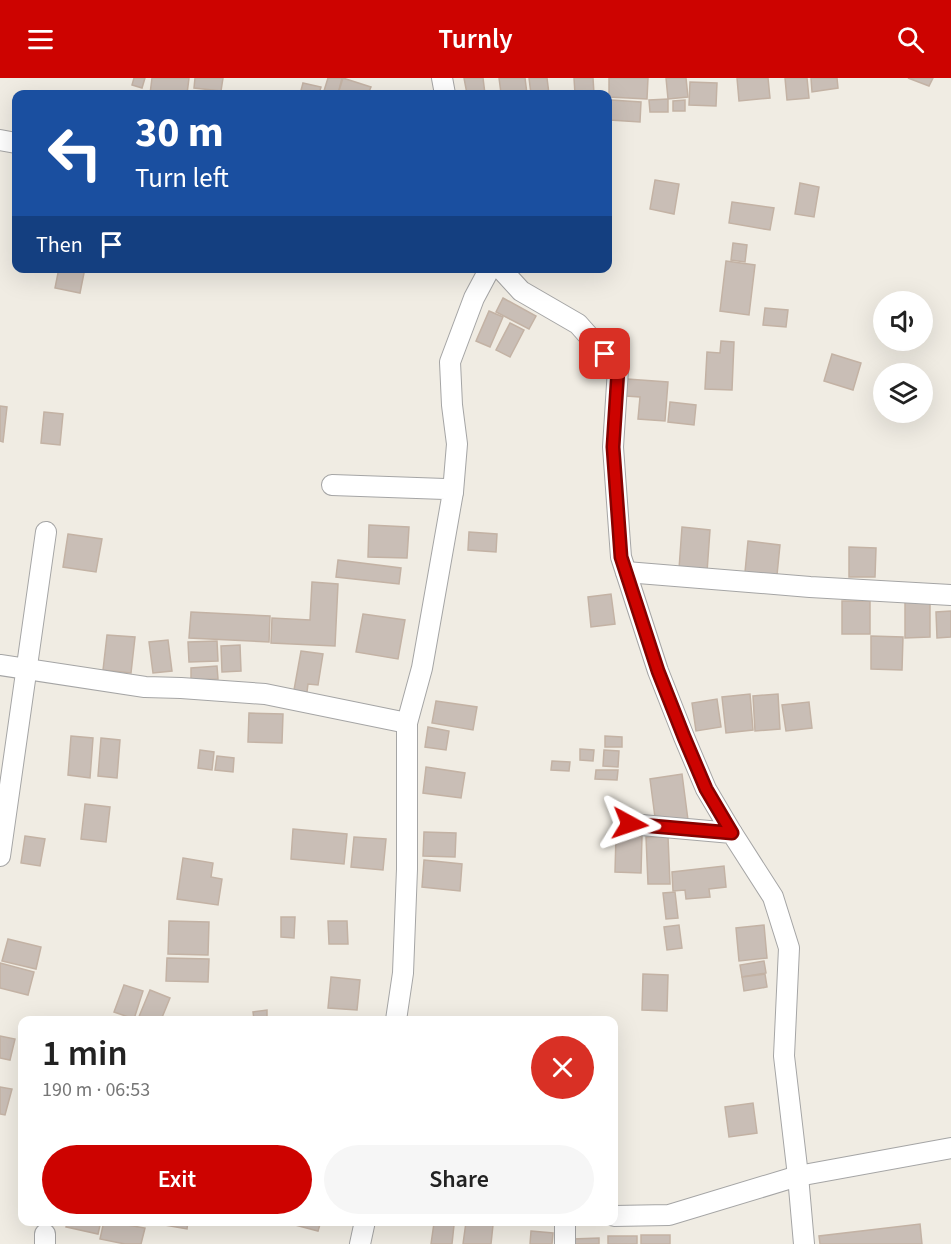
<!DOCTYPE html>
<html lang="en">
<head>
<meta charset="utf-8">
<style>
  body { margin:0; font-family:"Source Sans 3",sans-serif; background:#f6f6f6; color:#222; height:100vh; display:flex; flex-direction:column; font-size:22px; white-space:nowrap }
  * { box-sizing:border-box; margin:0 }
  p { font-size:20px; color:#767676 }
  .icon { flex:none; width:33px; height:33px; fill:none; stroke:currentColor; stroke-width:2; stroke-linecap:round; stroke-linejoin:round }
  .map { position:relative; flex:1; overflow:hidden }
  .details { position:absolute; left:18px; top:938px; width:600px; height:210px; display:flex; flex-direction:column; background:#fff; border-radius:12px; box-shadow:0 6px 24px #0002 }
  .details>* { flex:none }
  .top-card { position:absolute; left:12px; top:12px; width:600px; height:183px; border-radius:12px; box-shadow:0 6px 24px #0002; background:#1a4fa0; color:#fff; overflow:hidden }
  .buttons { position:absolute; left:873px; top:213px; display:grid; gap:12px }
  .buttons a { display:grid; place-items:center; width:60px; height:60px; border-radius:50%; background:#fff; box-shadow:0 6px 24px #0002; font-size:30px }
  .pin { position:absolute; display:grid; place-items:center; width:51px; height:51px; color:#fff; margin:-26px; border-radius:12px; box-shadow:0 3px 9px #0006 }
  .me { position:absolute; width:66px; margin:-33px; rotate:95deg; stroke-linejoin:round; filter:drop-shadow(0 0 4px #0008) }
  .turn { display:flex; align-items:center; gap:21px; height:126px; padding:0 24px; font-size:27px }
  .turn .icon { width:78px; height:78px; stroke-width:2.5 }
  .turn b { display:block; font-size:42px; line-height:51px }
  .then { display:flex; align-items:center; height:57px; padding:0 24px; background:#0003; gap:12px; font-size:22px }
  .round { display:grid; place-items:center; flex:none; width:63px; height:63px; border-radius:32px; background:#f6f6f6 }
  .head { display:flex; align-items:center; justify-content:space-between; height:102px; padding:0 24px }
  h1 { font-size:36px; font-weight:600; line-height:45px }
  .button { display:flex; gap:12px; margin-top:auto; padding:12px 24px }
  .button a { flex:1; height:69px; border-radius:36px; background:#cd0300; color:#fff; font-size:24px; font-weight:600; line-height:69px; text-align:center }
  .button a+a { background:#f6f6f6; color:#222 }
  header { display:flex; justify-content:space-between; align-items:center; height:78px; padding:0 24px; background:#cd0300; color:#fff; font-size:27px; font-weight:600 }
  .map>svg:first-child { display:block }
</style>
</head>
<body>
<header><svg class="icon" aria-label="menu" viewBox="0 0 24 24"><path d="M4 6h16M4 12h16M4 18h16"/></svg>Turnly<svg class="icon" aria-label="search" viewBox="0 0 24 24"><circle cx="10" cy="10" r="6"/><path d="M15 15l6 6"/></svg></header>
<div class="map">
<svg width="951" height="1166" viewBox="0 0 951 1166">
  <rect width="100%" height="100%" fill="#f0ece3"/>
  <g fill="#c9beb6" stroke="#c3b2a4" stroke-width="1.5">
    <polygon points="134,0 145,0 142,10 132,7"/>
    <polygon points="152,0 189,0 187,16 150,16"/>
    <polygon points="195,0 223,0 221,13 194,10"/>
    <polygon points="328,0 342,0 338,16 323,16"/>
    <polygon points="343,0 371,9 368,16 338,16"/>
    <polygon points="464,0 483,0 485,16 467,16"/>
    <polygon points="499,0 525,0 527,16 517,16 516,13 501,15"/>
    <polygon points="529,0 547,0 549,16 531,16"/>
    <polygon points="574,0 593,0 594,16 575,16"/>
    <polygon points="609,0 648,0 647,21 609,19"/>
    <polygon points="666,0 686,0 688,19 668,21"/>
    <polygon points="737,0 768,0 770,20 739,23"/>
    <polygon points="785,0 807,0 809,20 787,22"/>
    <polygon points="811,0 837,0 838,10 812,14"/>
    <polygon points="908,0 933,0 929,8"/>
    <polygon points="690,4 717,5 716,28 689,27"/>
    <polygon points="303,5 321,9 319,16 300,16"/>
    <polygon points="668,21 668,34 650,34 649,22"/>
    <polygon points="611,22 641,24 640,44 610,42"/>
    <polygon points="685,22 685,33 673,33 673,23"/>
    <polygon points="655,102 679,106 674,136 650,131"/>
    <polygon points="800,105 819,109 814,139 795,136"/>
    <polygon points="732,124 774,130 770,152 729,145"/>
    <polygon points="733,165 747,167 745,184 731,182"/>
    <polygon points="726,183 755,187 749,237 720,233"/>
    <polygon points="59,190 85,190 80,215 55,210"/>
    <polygon points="503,220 536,238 529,251 496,234"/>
    <polygon points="765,230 788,232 786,249 763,247"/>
    <polygon points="489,233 503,239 490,269 476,263"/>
    <polygon points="510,245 524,252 510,279 496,272"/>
    <polygon points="721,263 734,264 732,312 705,311 707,274 720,275"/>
    <polygon points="832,276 861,285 853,312 824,303"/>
    <polygon points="627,301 668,304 665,343 638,341 640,319 626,318"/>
    <polygon points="670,324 696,327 694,347 668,344"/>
    <polygon points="0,328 7,329 3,364 0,363"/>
    <polygon points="44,334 63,336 60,367 41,365"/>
    <polygon points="369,447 409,449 407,480 368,479"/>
    <polygon points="682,449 710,452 707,494 679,491"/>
    <polygon points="469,454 497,456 496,474 468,472"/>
    <polygon points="68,456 102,461 96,494 63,489"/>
    <polygon points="748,463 780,467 777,497 745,494"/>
    <polygon points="849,469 876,470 875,499 849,499"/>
    <polygon points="338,482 401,490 399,506 336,499"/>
    <polygon points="312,504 338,506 335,568 271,565 272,540 310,542"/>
    <polygon points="611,516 615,546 591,549 588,519"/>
    <rect x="842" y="523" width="28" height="33"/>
    <polygon points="905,523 930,523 930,559 905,560"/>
    <polygon points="951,533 951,559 937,560 936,534"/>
    <polygon points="191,534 270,538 269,564 189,560"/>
    <polygon points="363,536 405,542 398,581 356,574"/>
    <polygon points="107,557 135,559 131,595 103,592"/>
    <polygon points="871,558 903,559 902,592 871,591"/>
    <polygon points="168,562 172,593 153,595 149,564"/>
    <polygon points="217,563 218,583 189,584 188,564"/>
    <polygon points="240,567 241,593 222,594 221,568"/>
    <polygon points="301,573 323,576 318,607 308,606 307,614 294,612"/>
    <polygon points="217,588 218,601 191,602 191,590"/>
    <polygon points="750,616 753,652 726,655 722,619"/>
    <polygon points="778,616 780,651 755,653 753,618"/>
    <polygon points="717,621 721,649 696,653 692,625"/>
    <polygon points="436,623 477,629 473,652 432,645"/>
    <polygon points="809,624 812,650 786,653 782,627"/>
    <polygon points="249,635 283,636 282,665 248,664"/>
    <polygon points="428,649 449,653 446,672 425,669"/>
    <polygon points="71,658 93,660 90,700 68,697"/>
    <polygon points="605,658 622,659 622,669 605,669"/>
    <polygon points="101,660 120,662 117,700 98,698"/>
    <polygon points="580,671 594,672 593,683 580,682"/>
    <polygon points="200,672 214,674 212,692 198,690"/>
    <polygon points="604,672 619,673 618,689 603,688"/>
    <polygon points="217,678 234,680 233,694 215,692"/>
    <polygon points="552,683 570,684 569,693 551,692"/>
    <polygon points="426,689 465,695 461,720 423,715"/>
    <polygon points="596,692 618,692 617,702 595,701"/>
    <polygon points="682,696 688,742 656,747 650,701"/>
    <polygon points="85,726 110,729 106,764 81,761"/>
    <polygon points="293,751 347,756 344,786 291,781"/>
    <polygon points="424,754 456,755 455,779 423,778"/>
    <polygon points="616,757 642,758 641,795 615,794"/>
    <polygon points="25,758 45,761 40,788 21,785"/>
    <polygon points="354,759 386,761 383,792 351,789"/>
    <polygon points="646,759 668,759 670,806 648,806"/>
    <polygon points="183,780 213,785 211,799 222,801 218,827 177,821"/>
    <polygon points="424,782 462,786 460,813 422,809"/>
    <polygon points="724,788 726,809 709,811 710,819 686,821 685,812 673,813 672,794"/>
    <polygon points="675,814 678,840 666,841 663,815"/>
    <polygon points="281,839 295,839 294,860 281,859"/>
    <polygon points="169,843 209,844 208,877 168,876"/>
    <polygon points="328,843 347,843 348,866 329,866"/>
    <polygon points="679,847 682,870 667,872 664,849"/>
    <polygon points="764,847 767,880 739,883 736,850"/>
    <polygon points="8,861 41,869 36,891 2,883"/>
    <polygon points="167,880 209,881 208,904 166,903"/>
    <polygon points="764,883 766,895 742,899 740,887"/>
    <polygon points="0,885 34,894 28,917 0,910"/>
    <polygon points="643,896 668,897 667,933 642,932"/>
    <polygon points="765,896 767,909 744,913 742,899"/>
    <polygon points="331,899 360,902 357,932 328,930"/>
    <polygon points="124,907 143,913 134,941 114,934"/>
    <polygon points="150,912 170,920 161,942 138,941"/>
    <polygon points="267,932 267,942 254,942 253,934"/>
    <polygon points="0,958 15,961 10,982 0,980"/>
    <polygon points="0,1009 12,1011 5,1037 0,1036"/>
    <polygon points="753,1025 757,1055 729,1059 725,1029"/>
    <polygon points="68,1143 101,1143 98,1156 66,1149"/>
    <polygon points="104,1143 145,1150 141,1166 125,1166 100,1161"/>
    <polygon points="165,1143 188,1143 187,1151 164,1147"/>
    <polygon points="296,1143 321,1143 318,1153 295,1147"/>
    <polygon points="466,1144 493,1147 491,1166 463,1166"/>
    <polygon points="434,1145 454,1147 452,1166 431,1166"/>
    <polygon points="920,1146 922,1166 820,1166 819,1158"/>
    <polygon points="531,1153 553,1155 552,1166 530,1166"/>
    <rect x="641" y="1157" width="29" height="9"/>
    <rect x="608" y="1158" width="29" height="8"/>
    <polygon points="599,1160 599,1166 572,1166 572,1161"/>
  </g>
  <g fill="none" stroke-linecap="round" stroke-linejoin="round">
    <defs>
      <g id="minor">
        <polyline points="442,0 445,16"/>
        <polyline points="0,62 16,65"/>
        <polyline points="500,190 521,213 578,246 618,291 613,369 621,479 658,593 684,659 706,711 732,755"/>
        <polyline points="332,407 445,411 453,414 422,590 407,645 407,791 403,895 396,942"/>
        <polyline points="453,414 457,366 452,327 450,284 474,220 490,190"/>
        <polyline points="626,494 810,509 951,517"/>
        <polyline points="0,587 145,609 181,610 265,616 407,645"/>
        <polyline points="630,746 732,755 773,819 789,870 784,978 798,1098 804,1166"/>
        <polyline points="0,778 46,454"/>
        <polyline points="614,1138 669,1137 798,1098 951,1070"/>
        <polyline points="45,1166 45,1156"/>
        <polyline points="360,1166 365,1143"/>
        <polyline points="565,1166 565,1143"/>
      </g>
    </defs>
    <use href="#minor" stroke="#a5a5a5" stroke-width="22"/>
    <use href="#minor" stroke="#fff" stroke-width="20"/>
  </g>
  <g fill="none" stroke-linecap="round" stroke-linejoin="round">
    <defs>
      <polyline id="route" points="605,276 618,291 613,369 621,479 658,593 684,659 706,711 732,755 630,746"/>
    </defs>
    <use href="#route" stroke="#850200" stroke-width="15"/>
    <use href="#route" stroke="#cd0300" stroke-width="10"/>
  </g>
</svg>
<div class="buttons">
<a><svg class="icon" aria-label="sound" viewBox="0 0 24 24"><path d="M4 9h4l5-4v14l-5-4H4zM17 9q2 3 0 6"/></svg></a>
<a><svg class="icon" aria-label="layers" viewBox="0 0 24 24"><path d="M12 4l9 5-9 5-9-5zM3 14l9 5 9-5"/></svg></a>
</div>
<div class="pin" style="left:605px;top:276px;background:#d93025"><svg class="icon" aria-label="arrive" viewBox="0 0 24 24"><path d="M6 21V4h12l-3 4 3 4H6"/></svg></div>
<svg class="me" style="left:630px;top:746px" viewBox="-20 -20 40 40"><path d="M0-17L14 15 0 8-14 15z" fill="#cd0300" stroke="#fff" stroke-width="4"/></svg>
<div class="top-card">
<div class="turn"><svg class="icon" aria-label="left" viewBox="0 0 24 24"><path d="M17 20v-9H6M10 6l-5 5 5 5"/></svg><div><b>30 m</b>Turn left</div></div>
<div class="then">Then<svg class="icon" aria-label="arrive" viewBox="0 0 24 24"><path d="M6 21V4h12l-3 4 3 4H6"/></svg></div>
</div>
<section class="details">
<div class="head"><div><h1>1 min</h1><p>190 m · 06:53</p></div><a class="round" style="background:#d93025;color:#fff"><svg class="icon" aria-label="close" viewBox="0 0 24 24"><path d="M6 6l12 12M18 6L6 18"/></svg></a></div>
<div class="button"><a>Exit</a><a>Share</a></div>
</section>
</div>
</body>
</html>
